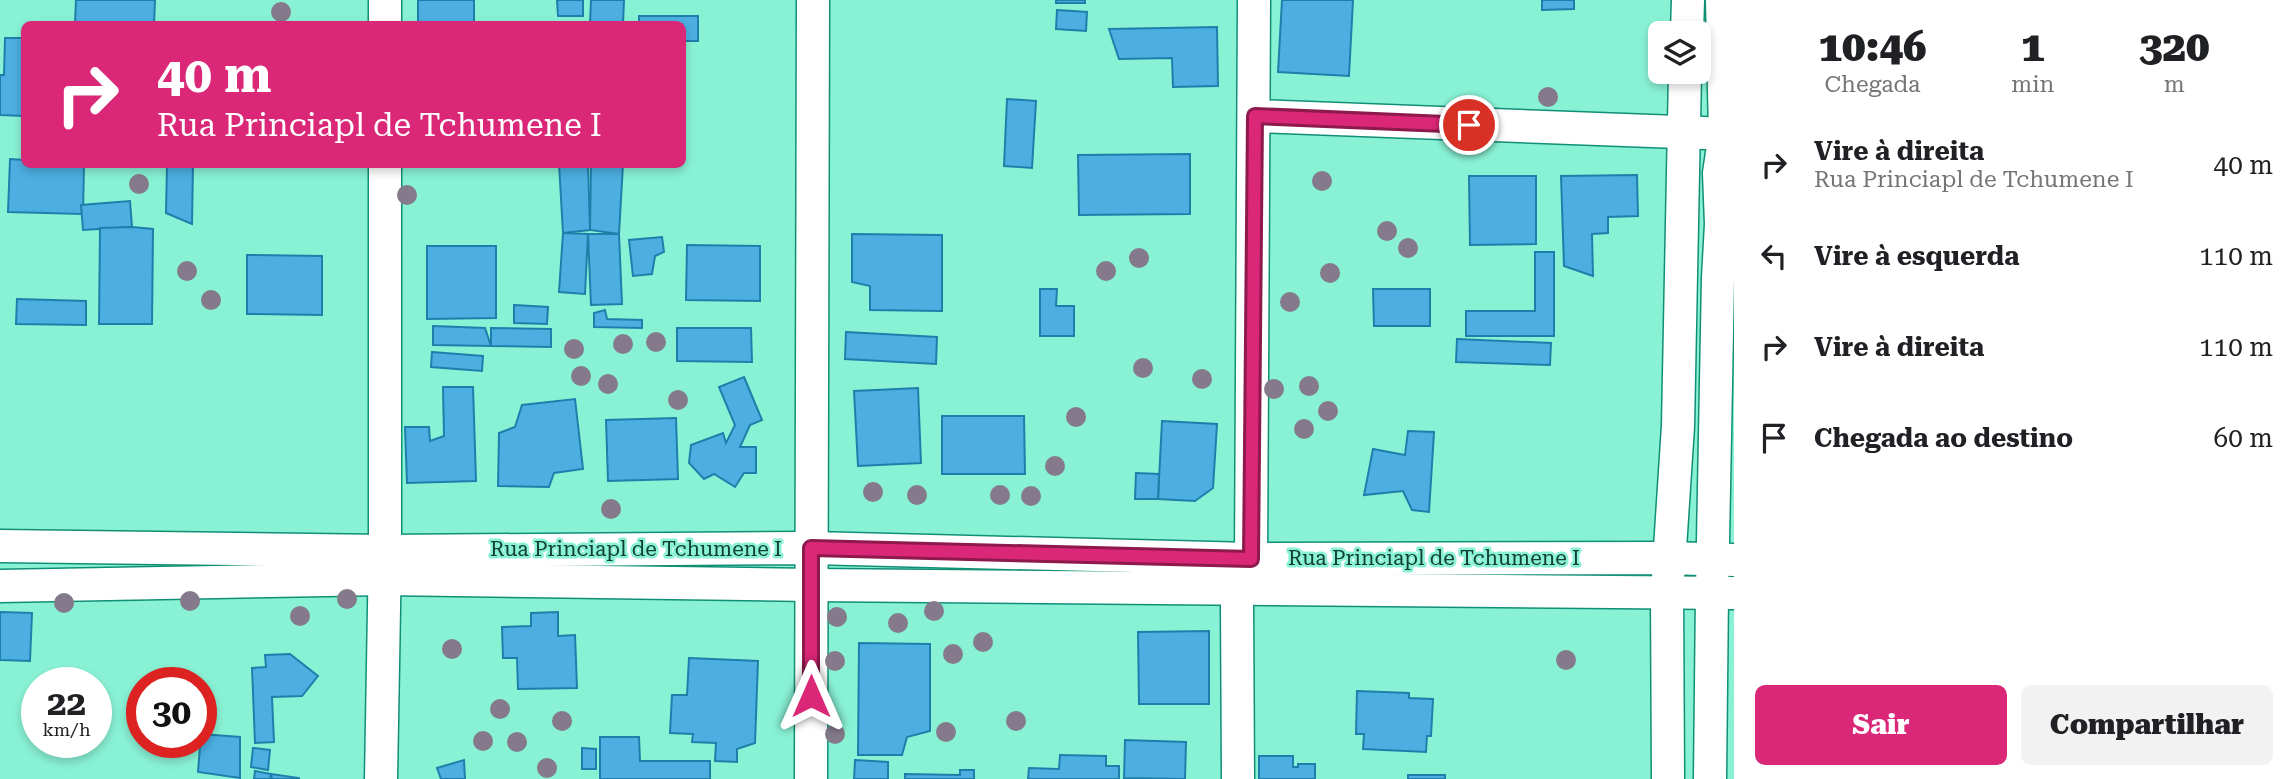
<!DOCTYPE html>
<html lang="pt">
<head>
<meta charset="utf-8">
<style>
  body { margin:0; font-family:"Roboto Serif",serif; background:#f2f2f2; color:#202124; height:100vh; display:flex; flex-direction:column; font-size:26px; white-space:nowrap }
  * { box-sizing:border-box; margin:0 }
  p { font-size:23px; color:#757577 }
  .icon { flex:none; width:38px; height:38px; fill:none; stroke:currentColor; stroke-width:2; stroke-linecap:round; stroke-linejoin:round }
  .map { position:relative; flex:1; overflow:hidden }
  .panel { display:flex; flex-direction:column; background:#fff; width:560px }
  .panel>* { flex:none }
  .top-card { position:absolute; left:21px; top:21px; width:665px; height:147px; border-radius:10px; box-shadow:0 4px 10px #0003; background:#db2777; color:#fff; overflow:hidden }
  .buttons { position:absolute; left:1648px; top:21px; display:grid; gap:14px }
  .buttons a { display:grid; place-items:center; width:63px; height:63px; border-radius:10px; background:#fff; box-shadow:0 4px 10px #0003; font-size:35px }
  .speed { position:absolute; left:21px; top:667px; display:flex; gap:14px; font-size:35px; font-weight:700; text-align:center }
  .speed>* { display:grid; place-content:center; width:91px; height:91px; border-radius:50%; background:#fff; box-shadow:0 4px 10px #0003; line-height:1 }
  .speed small { font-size:18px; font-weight:400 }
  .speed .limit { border:10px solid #d22; background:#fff; color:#111 }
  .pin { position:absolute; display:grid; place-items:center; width:60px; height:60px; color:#fff; margin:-30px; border:4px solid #fff; border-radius:50%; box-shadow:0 2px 7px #0007 }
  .me { position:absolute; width:77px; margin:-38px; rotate:0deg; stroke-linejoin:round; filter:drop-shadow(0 0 5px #0008) }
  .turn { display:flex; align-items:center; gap:24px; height:147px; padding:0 21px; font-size:32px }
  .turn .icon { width:91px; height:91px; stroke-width:2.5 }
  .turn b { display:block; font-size:49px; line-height:60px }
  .eta { display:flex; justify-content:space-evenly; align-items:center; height:119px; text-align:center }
  .eta b { font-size:42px; font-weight:800; line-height:49px }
  .action { display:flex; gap:14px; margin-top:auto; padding:14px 21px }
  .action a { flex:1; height:80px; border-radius:10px; background:#db2777; color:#fff; font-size:28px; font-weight:800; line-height:80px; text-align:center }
  .action a+a { background:#f2f2f2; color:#202124 }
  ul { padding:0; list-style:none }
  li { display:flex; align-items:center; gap:21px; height:91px; padding:0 21px }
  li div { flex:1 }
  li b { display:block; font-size:26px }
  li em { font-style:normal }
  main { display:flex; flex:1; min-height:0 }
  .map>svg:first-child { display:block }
</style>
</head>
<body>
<main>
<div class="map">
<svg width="1734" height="779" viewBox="0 0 1734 779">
  <rect width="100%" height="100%" fill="#89f2d5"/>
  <g fill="#4dafe1" stroke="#1f7fab" stroke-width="2">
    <polygon points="76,0 155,0 154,24 75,24"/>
    <polygon points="418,0 474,0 474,23 418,22"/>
    <polygon points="557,0 583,0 583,16 558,16"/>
    <polygon points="591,0 624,0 623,24 590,24"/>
    <rect x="1056" y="0" width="29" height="3"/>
    <polygon points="1282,0 1353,0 1349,76 1278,72"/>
    <polygon points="1542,0 1574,0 1574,9 1542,10"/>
    <polygon points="1057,10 1087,12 1086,31 1056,29"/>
    <polygon points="639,16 698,16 698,41 682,41 682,24 639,24"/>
    <polygon points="1217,27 1218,86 1173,87 1172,58 1119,59 1109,29"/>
    <polygon points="5,38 24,38 24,116 0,115 0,75 4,75"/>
    <polygon points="1007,99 1036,101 1032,168 1004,166"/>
    <polygon points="1190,154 1190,214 1079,215 1078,155"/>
    <polygon points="10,159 24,160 24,164 84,164 83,214 8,212"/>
    <polygon points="167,164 193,164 192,224 166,213"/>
    <polygon points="559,164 588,164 590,230 563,233"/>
    <polygon points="591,164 623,164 619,234 590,230"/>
    <polygon points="1637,175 1638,216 1608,217 1608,233 1592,234 1593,276 1564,266 1561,176"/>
    <polygon points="1469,176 1536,176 1536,244 1470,245"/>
    <polygon points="130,201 132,227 83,230 81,205"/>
    <polygon points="132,227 153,229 152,324 99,324 100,228"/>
    <polygon points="563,233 588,234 585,294 559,292"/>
    <polygon points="588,234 619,234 622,304 591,305"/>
    <polygon points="852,234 942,235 942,311 870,310 870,286 852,282"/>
    <polygon points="662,237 664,252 655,256 652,274 633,276 629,240"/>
    <polygon points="687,245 760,246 760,301 686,300"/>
    <polygon points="427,246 496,246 496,318 427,319"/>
    <polygon points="1535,252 1554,252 1554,336 1466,336 1466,311 1535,311"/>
    <polygon points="247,255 322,256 322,315 247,314"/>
    <polygon points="1040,289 1057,289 1056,306 1074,306 1074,336 1040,336"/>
    <polygon points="1373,289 1430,289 1430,326 1374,326"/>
    <polygon points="17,299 86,301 86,325 16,324"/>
    <polygon points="514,305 548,307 547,324 514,323"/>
    <polygon points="605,310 607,319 642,320 642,328 594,327 594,313"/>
    <polygon points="433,326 485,328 491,346 433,345"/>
    <polygon points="491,328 551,329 551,347 491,346"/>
    <polygon points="677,328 751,328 752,362 677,361"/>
    <polygon points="846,332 937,337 936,364 845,359"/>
    <polygon points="1457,339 1551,343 1550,365 1456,362"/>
    <polygon points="432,352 483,356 482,371 431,367"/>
    <polygon points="744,377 762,420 750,425 740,447 756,447 756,473 744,473 735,487 714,474 704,479 689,463 691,445 723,433 726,443 735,425 719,387"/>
    <polygon points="443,387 473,387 476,481 407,483 405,427 429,427 430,441 444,436"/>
    <polygon points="918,388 921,463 858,466 854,391"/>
    <polygon points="575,399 583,469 554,473 549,487 498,486 499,433 515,427 522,405"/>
    <polygon points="942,416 1024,416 1025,474 942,474"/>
    <polygon points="676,418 678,479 608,481 606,420"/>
    <polygon points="1162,421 1217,424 1213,488 1195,501 1158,499"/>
    <polygon points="1408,431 1434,432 1429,512 1412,510 1403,491 1364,495 1373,449 1405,455"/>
    <polygon points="1136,473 1159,474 1158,499 1135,499"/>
    <polygon points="0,612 32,613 30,661 0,660"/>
    <polygon points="558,612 558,636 575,635 577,688 518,689 517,658 503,658 502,627 531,626 531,613"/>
    <polygon points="1209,631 1209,704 1139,704 1138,632"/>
    <polygon points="859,643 930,644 930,731 907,737 902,755 858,755"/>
    <polygon points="290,654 318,676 302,696 272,697 274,742 255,743 252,668 266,667 265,655"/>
    <polygon points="689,658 758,661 755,743 737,749 737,762 715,761 716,743 692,742 693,734 670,733 672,695 687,695"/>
    <polygon points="1357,691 1409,693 1409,698 1433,699 1431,736 1427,736 1426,752 1363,749 1364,734 1356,734"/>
    <polygon points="201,734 240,737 240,778 198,772"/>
    <polygon points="600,737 639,737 640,761 710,761 710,779 600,779"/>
    <polygon points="1125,740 1186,742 1185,779 1124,778"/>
    <polygon points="253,748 270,750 268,770 251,767"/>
    <polygon points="582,748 596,749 596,769 582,769"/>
    <polygon points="1060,755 1106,756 1106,766 1119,766 1119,779 1028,779 1029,768 1059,769"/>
    <polygon points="1259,756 1293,756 1293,767 1298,767 1298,764 1315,764 1315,779 1259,779"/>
    <polygon points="464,760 465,779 441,779 437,768"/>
    <polygon points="855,760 888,762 888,779 854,779"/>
    <polygon points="960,770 974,770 974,779 905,779 905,774 960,775"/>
    <polygon points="255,771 271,774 270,779 254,779"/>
    <polygon points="271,774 299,778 299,779 272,779"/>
    <rect x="1408" y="775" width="37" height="4"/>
  </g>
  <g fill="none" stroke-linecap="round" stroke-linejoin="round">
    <defs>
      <g id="minor">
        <polyline points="385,24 385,0"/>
        <polyline points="1687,33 1688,0"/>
        <polyline points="1255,116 1705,133"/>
        <polyline points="0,546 385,551 812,548 1251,559 1669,558 1734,560"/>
        <polyline points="0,586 384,579 812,585 1734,593"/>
        <polyline points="381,779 385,551 385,164"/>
        <polyline points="811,779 813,0"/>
        <polyline points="1238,779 1237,602 1251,559 1254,0"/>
        <polyline points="1668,779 1667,594 1678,426 1685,72"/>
        <polyline points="1710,779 1712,593 1718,278 1721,224 1719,173 1725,133 1722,0"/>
      </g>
    </defs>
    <use href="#minor" stroke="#118f75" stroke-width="35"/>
    <use href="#minor" stroke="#fff" stroke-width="32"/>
  </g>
  <g fill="#847a8b">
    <circle cx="281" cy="12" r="10"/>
    <circle cx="1548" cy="97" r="10"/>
    <circle cx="1322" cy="181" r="10"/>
    <circle cx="139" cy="184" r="10"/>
    <circle cx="407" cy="195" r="10"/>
    <circle cx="1387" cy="231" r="10"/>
    <circle cx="1408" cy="248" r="10"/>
    <circle cx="1139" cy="258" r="10"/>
    <circle cx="187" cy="271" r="10"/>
    <circle cx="1106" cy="271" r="10"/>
    <circle cx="1330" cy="273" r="10"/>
    <circle cx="211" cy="300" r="10"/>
    <circle cx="1290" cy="302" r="10"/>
    <circle cx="656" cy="342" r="10"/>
    <circle cx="623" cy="344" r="10"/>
    <circle cx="574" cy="349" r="10"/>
    <circle cx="1143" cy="368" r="10"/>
    <circle cx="581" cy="376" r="10"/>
    <circle cx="1202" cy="379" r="10"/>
    <circle cx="608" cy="384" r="10"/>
    <circle cx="1309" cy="386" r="10"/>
    <circle cx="1274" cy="389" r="10"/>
    <circle cx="678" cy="400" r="10"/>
    <circle cx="1328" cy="411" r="10"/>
    <circle cx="1076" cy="417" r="10"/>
    <circle cx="1304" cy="429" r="10"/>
    <circle cx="1055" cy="466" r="10"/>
    <circle cx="873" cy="492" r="10"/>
    <circle cx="917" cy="495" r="10"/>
    <circle cx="1000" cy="495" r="10"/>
    <circle cx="1031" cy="496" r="10"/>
    <circle cx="611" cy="509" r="10"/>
    <circle cx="347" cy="599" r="10"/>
    <circle cx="190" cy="601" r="10"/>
    <circle cx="64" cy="603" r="10"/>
    <circle cx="934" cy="611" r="10"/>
    <circle cx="300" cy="616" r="10"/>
    <circle cx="837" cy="617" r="10"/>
    <circle cx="898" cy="623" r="10"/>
    <circle cx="983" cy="642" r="10"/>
    <circle cx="452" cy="649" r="10"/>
    <circle cx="953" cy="654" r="10"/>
    <circle cx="1566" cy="660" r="10"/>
    <circle cx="835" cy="661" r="10"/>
    <circle cx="500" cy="709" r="10"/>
    <circle cx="562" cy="721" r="10"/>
    <circle cx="1016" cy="721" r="10"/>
    <circle cx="946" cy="732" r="10"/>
    <circle cx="835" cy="734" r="10"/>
    <circle cx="483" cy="741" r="10"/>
    <circle cx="517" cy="742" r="10"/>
    <circle cx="547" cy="768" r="10"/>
  </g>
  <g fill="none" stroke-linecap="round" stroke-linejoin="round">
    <defs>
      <polyline id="route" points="811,696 811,548 1251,559 1255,116 1469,125"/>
    </defs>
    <use href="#route" stroke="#8e194d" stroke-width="18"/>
    <use href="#route" stroke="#db2777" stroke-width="12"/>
  </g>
  <g text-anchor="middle" stroke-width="5" stroke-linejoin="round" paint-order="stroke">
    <g font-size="21" fill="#124035" stroke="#89f2d5">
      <text x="636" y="556">Rua Princiapl de Tchumene I</text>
      <text x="1434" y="565">Rua Princiapl de Tchumene I</text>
    </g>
  </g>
</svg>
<div class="buttons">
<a><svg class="icon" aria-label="layers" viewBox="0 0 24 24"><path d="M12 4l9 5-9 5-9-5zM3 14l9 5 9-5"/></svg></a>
</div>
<div class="speed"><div>22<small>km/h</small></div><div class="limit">30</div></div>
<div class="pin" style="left:1469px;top:125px;background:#d93025"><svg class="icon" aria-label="arrive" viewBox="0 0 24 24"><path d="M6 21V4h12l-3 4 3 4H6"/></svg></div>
<svg class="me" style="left:811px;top:696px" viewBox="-20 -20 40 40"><path d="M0-17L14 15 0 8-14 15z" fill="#db2777" stroke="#fff" stroke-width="4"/></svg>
<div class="top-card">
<div class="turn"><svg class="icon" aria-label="right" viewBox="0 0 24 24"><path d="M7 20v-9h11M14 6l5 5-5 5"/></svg><div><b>40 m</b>Rua Princiapl de Tchumene I</div></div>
</div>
</div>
<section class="panel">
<div class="eta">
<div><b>10:46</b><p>Chegada</p></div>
<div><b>1</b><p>min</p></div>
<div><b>320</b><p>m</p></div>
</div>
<ul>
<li><svg class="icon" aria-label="right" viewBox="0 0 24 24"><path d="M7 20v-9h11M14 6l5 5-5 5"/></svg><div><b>Vire à direita</b><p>Rua Princiapl de Tchumene I</p></div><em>40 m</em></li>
<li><svg class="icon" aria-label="left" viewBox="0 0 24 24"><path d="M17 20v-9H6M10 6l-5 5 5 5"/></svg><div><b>Vire à esquerda</b></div><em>110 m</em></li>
<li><svg class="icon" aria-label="right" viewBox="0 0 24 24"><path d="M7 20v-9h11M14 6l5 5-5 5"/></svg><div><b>Vire à direita</b></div><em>110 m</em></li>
<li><svg class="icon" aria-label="arrive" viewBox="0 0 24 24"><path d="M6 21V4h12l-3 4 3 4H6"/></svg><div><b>Chegada ao destino</b></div><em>60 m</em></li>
</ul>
<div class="action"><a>Sair</a><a>Compartilhar</a></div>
</section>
</main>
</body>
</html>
